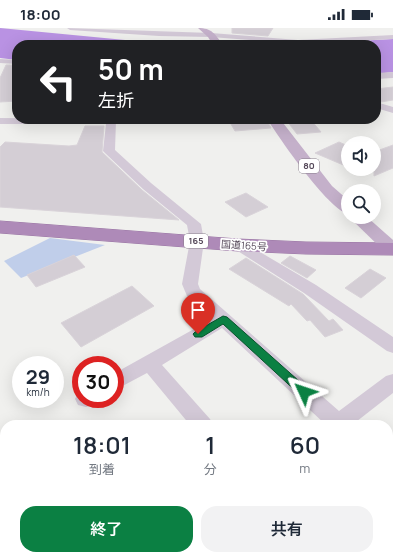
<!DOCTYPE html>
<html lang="ja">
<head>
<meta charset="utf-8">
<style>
  body { margin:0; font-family:Manrope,"Noto Sans JP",sans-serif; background:#f2f2f3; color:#1f2937; height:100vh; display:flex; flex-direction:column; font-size:15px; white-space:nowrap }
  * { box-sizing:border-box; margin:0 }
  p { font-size:13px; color:#747a83 }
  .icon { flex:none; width:22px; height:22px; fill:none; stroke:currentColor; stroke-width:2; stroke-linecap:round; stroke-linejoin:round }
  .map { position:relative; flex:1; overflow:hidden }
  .sheet { position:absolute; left:0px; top:392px; width:393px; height:140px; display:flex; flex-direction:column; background:#fff; border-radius:16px 16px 0 0; box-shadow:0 4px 16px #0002 }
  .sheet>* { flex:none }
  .top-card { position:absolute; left:12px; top:12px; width:369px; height:84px; border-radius:16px; box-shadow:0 4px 16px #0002; background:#202124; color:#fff; overflow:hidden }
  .controls { position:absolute; left:341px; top:108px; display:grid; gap:8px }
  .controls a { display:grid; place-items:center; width:40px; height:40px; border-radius:50%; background:#fff; box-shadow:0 4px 16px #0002; font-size:20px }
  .speed { position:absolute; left:12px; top:328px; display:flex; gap:8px; font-size:20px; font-weight:700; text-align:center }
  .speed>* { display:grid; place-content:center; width:52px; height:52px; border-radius:50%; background:#fff; box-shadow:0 4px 16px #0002; line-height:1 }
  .speed small { font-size:10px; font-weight:400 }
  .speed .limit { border:6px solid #d22; background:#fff; color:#111 }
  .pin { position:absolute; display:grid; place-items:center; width:34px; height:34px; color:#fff; margin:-41px -17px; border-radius:50% 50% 50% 0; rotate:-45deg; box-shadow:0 0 4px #0007 }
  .pin .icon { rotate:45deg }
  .me { position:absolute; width:44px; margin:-22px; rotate:312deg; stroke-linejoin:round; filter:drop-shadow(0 0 3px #0008) }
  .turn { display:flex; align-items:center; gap:14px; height:84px; padding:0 20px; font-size:18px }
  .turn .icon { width:52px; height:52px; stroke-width:2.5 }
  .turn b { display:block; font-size:28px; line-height:34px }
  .eta { display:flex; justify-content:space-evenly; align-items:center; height:68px; text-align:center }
  .eta b { font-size:24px; font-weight:600; line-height:28px }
  .cta { display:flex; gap:8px; margin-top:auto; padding:8px 20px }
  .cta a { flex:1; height:46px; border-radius:16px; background:#0b8043; color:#fff; font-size:16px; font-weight:600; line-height:46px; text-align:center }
  .cta a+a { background:#f2f2f3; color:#1f2937 }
  .status { display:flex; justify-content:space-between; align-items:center; height:28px; padding:0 20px; background:#fff; direction:ltr }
  .status svg { height:11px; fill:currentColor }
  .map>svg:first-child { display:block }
</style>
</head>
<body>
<div class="status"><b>18:00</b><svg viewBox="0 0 49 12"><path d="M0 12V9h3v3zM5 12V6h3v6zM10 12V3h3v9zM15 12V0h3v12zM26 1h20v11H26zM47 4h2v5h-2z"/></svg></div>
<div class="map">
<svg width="393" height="532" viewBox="0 0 393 532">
  <rect width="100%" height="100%" fill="#f0f0ee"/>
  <polygon fill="#c0ceea" points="50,210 105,217 21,250 4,233"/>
  <g fill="#b992e3">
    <polygon points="0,0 146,14 256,17 17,17 17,32 0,30"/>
    <polygon points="393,11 393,44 376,46 376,17 286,17"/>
  </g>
  <g fill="#d4ced5" stroke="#d9d3d9">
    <polygon points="232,0 273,0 268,8 232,5"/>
    <polygon points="6,37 17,37 17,73 0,74 0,50"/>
    <polygon points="393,59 393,72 381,74 376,71 376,61"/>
    <polygon points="228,91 266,91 271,100 235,103"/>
    <polygon points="310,91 321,104 297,106 287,93"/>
    <polygon points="85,98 104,98 102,124 142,162 179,192 0,179 0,119 5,114 69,118 77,117"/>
    <polygon points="339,114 348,118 348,139 315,125"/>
    <polygon points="393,117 393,140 374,148 374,124"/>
    <polygon points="246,165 268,179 246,189 225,174"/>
    <polygon points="74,227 85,239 36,259 27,247"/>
    <polygon points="290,228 316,242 307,250 281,235"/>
    <polygon points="246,230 303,266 329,293 333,291 343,302 325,309 310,292 307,293 291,276 289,278 229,241"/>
    <polygon points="370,241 386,250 361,270 345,260"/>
    <polygon points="132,258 154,278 81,319 61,295"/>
  </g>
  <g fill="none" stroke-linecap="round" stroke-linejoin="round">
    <defs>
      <polygon id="highway" points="0,193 238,211 306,214 393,215 393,227 306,226 238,223 0,205"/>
    </defs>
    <use href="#highway" stroke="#9a76a4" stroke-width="1"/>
    <g fill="#d3c9d7" fill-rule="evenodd">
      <polygon points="67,0 211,5 298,12 393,7 393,11 298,16 211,9 159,8 70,2"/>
      <polygon points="0,31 17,32 17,36 0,35"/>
      <polygon points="393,44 393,50 376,51 376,45"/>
      <polygon points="376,74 393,79 393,85 376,80"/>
      <polygon points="0,90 115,91 116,93 115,122 151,155 201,196 204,213 198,256 200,261 339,383 386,348 393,346 393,365 352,397 326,397 222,300 162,337 210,391 213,397 190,397 147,345 115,362 115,345 212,291 187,268 182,256 190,213 187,197 143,161 105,125 103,123 106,96 0,96"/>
      <polygon points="238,213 243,214 316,257 393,309 393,325 387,323 304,265 233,220 231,217 233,214"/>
      <polygon points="81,364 81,371 96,371 93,377 86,379 78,377 75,371 78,365"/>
      <polygon points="138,527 168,527 166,532 135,532"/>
      <polygon points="209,527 234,527 237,532 211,532"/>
      <polygon points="350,527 375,527 378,532 352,532"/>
    </g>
    <g fill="#c4b0ca" fill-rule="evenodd">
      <path d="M198,0C212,0 215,6 223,17H213L208,9Z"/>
      <path d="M267,91H280L332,158L348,172V186C328,181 280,111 267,91Z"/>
      <polygon points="349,189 367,189 393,212 393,226 386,225"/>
    </g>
    <use href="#highway" fill="#ae8ab8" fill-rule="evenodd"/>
  </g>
  <polygon fill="#0b8043" stroke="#07532c" points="223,288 227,289 308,361 309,364 308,367 304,369 300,367 223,296 202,309 195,309 193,306 195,304"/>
  <g text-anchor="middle" stroke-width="3.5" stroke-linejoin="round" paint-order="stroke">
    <g fill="#fff" stroke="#887f8b" stroke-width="1">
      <rect x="299" y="131" width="20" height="14" rx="3"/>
      <rect x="184" y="206" width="24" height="14" rx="3"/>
    </g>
    <g font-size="9" font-weight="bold" fill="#554859">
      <text x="309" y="141">80</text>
      <text x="196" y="216">165</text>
    </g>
    <g font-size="10" fill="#554859" stroke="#fff">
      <text transform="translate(244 217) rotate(4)" y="4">国道165号</text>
    </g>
  </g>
</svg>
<div class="controls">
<a><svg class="icon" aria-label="sound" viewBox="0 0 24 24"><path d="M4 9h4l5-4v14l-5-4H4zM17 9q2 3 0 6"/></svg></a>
<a><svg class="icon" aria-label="search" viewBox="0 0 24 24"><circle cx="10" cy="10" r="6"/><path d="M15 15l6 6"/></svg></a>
</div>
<div class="speed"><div>29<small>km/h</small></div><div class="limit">30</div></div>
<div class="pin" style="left:198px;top:306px;background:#d93025"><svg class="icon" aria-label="arrive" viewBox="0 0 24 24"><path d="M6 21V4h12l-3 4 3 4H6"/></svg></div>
<svg class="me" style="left:304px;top:364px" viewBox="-20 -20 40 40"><path d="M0-17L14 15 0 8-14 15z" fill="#0b8043" stroke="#fff" stroke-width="4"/></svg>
<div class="top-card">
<div class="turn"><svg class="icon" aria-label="left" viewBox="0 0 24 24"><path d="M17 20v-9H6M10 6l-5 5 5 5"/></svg><div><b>50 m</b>左折</div></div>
</div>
<section class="sheet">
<div class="eta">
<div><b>18:01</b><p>到着</p></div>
<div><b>1</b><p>分</p></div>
<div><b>60</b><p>m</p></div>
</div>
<div class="cta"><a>終了</a><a>共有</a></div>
</section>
</div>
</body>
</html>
